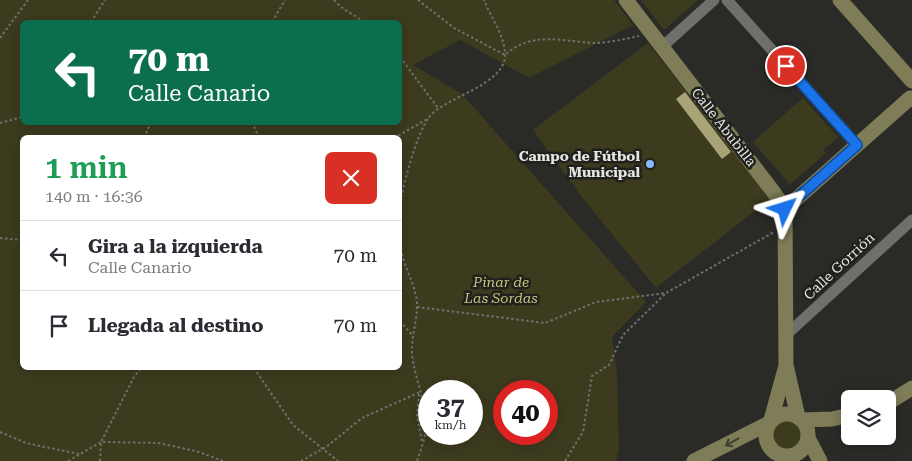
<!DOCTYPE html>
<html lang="es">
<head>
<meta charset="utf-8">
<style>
  body { margin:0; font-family:"Roboto Serif",serif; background:#f7f7f7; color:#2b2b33; height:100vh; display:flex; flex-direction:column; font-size:19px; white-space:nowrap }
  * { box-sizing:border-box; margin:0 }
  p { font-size:16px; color:#7c7c81 }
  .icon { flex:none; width:28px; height:28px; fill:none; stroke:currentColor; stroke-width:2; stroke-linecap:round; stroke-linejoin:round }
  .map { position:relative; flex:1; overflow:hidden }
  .details { position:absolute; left:20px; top:135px; width:382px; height:235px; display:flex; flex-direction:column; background:#fff; border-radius:8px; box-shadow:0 2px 12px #0003 }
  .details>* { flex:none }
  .guide { position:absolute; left:20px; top:20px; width:382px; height:105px; border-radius:8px; box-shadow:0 2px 12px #0003; background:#0b6e4f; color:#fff; overflow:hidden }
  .buttons { position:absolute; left:841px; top:390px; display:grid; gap:10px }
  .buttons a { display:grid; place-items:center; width:55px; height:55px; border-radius:8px; background:#fff; box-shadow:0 2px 12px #0003; font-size:25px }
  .speed { position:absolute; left:418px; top:380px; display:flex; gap:10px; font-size:25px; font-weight:700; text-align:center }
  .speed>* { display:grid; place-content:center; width:65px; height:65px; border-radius:50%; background:#fff; box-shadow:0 2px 12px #0003; line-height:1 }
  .speed small { font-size:12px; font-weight:400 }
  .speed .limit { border:8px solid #d22; background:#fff; color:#111 }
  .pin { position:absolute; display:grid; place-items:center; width:42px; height:42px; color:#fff; margin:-21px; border:2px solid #fff; border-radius:50%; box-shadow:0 1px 5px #0007 }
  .me { position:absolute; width:55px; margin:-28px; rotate:49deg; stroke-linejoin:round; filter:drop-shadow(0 0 4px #0008) }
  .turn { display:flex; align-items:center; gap:18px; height:105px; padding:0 25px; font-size:22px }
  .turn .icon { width:65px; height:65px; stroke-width:2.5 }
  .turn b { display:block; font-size:35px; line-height:42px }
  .round { display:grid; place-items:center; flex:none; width:52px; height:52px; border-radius:8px; background:#f7f7f7 }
  .summary { display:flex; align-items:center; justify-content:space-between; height:85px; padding:0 25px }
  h1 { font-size:30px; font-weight:600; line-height:38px; color:#1e9e55 }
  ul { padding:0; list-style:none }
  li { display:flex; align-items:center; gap:15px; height:70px; padding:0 25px; border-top:1px solid #e1e1e2 }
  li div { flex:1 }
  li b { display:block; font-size:19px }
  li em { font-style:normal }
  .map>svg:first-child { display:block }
</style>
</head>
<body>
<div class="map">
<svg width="912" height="461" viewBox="0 0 912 461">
  <rect width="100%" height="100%" fill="#2a2a27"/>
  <g fill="#3d3b1e" fill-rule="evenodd">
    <path d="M0,0H614L633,25L529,78L460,40L413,65L462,94L646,302L612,337L617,374L619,449L616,461H0ZM400,22V122H22V22ZM22,138H400V368H22ZM429,391H471V434H429ZM546,391V434H504V391Z"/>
    <polygon points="641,0 698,0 664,30"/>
    <polygon points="648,43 770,199 656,288 585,201 533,130"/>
    <polygon points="803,98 838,137 823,150 826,153 790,184 753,142"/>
    <circle cx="787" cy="435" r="15"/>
  </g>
  <polygon fill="#a8a478" points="685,92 731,152 722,159 676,99"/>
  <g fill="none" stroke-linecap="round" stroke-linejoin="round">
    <g stroke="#70706e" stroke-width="2" stroke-dasharray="2.5 2.5" stroke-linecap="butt">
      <path d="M334,0C342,10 354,14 364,22"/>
      <path d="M418,0L454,28L505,55C531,31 561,41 593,43C608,43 624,39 639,36"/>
      <polyline points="91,22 105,0"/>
      <polyline points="272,22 285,0"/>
      <polyline points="0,38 28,0"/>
      <polyline points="400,57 438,108"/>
      <polyline points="252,122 259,138"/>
      <polyline points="0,123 22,117"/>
      <polyline points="144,138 151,122"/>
      <polyline points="394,138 429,118"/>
      <path d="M400,207C402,187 417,133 429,117C445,97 502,86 505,57C506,37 491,18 484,0"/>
      <polyline points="0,238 22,240"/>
      <path d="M400,244C402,262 412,278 416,296C420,314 411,333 412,353C414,377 426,400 426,424C426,437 421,449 417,461"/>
      <polyline points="417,307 545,323 596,302 666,293 774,232"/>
      <polyline points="400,321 412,335"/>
      <polyline points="254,368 293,425 338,461"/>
      <polyline points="419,394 417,416 422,442"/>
      <polyline points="0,432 26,443 79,454"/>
      <polyline points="68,461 101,442 158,443 196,451 223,461"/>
      <polyline points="100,461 101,442 134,377 141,368"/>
      <polyline points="301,461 326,447 362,418 420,392"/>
      <polyline points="565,461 583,432 592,376 609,365 623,335 666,293"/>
    </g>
    <g stroke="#6f6f6b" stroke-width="11">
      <polyline points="727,0 857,145"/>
      <polyline points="662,47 714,0"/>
      <polyline points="786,335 912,220"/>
    </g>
    <g stroke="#7f7c58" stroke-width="15">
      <polyline points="626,0 772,190 785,209"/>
      <polyline points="840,0 912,81"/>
      <polyline points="888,403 912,388"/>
      <circle cx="787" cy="435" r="21"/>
      <polyline points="798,417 786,365 785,209 910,98"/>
      <polyline points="771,420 785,369"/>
      <polyline points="802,420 832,419 850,415"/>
      <polyline points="808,438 820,461"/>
      <polyline points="694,461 769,423"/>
    </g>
  </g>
  <defs><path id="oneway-shaft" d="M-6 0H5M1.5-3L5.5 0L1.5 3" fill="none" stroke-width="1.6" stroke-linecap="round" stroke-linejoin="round" transform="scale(1.25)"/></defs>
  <use stroke="#3c3c2f" href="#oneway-shaft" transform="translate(732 442) rotate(151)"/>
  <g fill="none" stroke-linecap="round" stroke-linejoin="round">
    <defs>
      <polyline id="route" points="785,209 857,145 786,66"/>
    </defs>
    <use href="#route" stroke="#114b97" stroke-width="12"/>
    <use href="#route" stroke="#1a73e8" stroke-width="9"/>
  </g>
  <circle fill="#87bbfb" stroke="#20201d" stroke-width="2" cx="650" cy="164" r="5"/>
  <g text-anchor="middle" stroke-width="5" stroke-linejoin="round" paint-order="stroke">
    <g font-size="14" fill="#e4e4e2" stroke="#20201d">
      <text transform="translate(724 127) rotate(52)" y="5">Calle Abubilla</text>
      <text transform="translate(839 266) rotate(-43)" y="5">Calle Gorrión</text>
    </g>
    <g font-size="14" font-weight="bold" fill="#e4e4e2" stroke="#20201d" text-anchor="end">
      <text x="640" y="161">Campo de Fútbol<tspan x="640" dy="16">Municipal</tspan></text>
    </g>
    <g font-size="14" font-style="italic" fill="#c7c27c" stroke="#20201d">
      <text x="501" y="287">Pinar de<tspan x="501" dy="16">Las Sordas</tspan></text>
    </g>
  </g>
</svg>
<div class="buttons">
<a><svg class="icon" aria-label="layers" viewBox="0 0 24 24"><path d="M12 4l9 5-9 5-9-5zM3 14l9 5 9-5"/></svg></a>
</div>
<div class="speed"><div>37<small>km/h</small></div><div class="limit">40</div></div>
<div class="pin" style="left:786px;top:66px;background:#d93025"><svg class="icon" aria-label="arrive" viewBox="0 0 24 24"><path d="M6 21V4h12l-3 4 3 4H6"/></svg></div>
<svg class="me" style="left:785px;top:209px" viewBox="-20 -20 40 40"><path d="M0-17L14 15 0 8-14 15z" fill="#1a73e8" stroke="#fff" stroke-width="4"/></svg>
<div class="guide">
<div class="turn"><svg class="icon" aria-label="left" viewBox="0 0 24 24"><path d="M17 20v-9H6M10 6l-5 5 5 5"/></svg><div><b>70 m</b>Calle Canario</div></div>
</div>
<section class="details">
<div class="summary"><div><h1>1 min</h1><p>140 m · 16:36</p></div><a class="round" style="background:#d93025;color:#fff"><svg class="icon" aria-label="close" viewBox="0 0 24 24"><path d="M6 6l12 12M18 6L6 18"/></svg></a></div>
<ul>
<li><svg class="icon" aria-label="left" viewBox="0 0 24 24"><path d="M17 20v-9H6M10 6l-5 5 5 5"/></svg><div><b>Gira a la izquierda</b><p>Calle Canario</p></div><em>70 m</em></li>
<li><svg class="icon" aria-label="arrive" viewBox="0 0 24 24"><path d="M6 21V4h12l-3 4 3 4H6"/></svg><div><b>Llegada al destino</b></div><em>70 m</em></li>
</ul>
</section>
</div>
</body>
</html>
